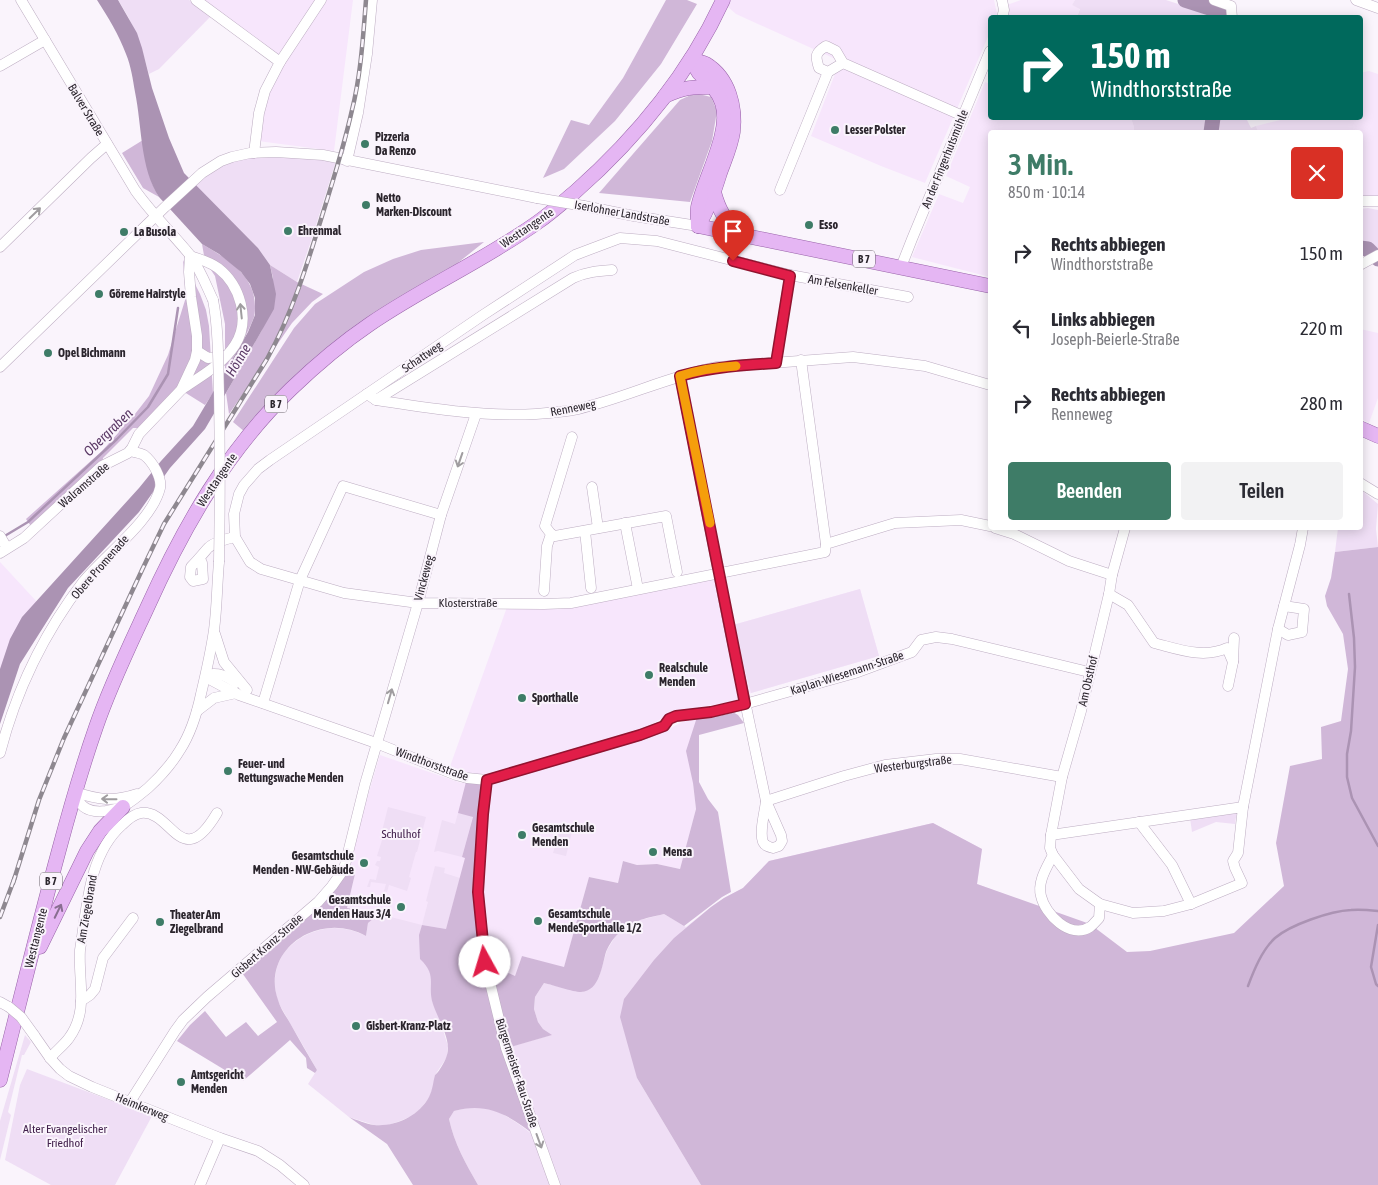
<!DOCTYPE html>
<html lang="de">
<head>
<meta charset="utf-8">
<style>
  body { margin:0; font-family:"Asap Condensed",sans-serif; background:#f2f2f3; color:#2b2b33; height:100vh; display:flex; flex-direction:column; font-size:19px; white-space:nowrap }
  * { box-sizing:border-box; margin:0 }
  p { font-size:16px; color:#7c7c81 }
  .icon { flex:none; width:28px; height:28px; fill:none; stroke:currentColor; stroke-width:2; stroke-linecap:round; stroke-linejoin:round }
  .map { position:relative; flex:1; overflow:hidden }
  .drawer { position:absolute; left:988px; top:130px; width:375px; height:400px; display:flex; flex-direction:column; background:#fff; border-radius:5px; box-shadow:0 2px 12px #0003 }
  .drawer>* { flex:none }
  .top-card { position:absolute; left:988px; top:15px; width:375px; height:105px; border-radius:5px; box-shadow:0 2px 12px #0003; background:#00695c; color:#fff; overflow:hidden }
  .pin { position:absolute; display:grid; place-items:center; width:42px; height:42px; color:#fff; margin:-51px -21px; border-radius:50% 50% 50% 0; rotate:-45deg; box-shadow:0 0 5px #0007 }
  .pin .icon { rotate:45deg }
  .me { position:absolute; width:55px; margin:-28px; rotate:354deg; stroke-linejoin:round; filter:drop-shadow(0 0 4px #0008) }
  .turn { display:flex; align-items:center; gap:18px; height:105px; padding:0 20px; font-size:22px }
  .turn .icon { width:65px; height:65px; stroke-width:2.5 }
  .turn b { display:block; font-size:35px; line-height:42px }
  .round { display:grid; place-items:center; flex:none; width:52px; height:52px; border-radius:5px; background:#f2f2f3 }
  .headline { display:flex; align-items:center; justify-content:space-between; height:85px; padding:0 20px }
  h1 { font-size:30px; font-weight:600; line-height:38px; color:#3e7c67 }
  .button { display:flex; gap:10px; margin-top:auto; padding:10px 20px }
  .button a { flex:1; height:58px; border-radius:5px; background:#3e7c67; color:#fff; font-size:20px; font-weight:600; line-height:58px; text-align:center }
  .button a+a { background:#f2f2f3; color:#2b2b33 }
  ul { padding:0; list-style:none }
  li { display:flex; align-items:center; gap:15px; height:75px; padding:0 20px }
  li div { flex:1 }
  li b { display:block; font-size:19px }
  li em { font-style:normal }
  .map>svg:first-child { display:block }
</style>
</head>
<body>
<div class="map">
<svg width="1378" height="1185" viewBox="0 0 1378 1185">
  <rect width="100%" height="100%" fill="#faf4fc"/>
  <g fill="#f7e6fc">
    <polygon points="198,0 353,0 334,151 258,141 268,92 283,62"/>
    <polygon points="720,0 994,0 997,14 996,17 990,18 990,32 925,183 881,166 811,136 840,61 736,14"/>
    <polygon points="1021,0 1075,0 1072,5 1080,8 1077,17 1006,18 1007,5"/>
    <polygon points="1369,71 1378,74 1378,197 1360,198 1360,132 1258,132 1256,126 1289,118 1360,118 1360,73"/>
    <polygon points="985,82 990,84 990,118 1131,118 1134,127 1134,132 990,132 990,277 912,257 939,194 963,203 970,187 946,176"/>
    <polygon points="1360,329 1378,333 1378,398 1369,423 1360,418"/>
    <polygon points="0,562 37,602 22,617 0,670"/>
    <polygon points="720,573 733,625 860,589 879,656 751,693 736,701 673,712 647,727 493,777 448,772 507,607 570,605"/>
    <polygon points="698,714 693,783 696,809 680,869 657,864 637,865 623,861 618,883 589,877 564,968 522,956 515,977 491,986 362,917 364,911 347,908 355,874 339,877 346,869 380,755 461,783 495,781 657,735"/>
  </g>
  <g fill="#efdef5">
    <path d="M118,0H189L211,16L159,69L149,74C141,44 135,26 118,0Z"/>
    <polygon points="1075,0 1166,0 1218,17 1077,17 1080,9 1072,5"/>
    <polygon points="1131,118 1208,118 1206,132 1134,132 1134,127"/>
    <polygon points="1217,118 1246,118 1251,128 1256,126 1258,132 1216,132"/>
    <polygon points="261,155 336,161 311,241 297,282 270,265 258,248 194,184 221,164"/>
    <polygon points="1368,208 1378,210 1378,248 1360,258 1360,209"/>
    <polygon points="1360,489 1378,504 1376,529 1378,547 1335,552 1338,528 1360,528"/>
    <polygon points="860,589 879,656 751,693 733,625"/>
    <polygon points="388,807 426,817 417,852 416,852 409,877 411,878 407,891 389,885 387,892 384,891 386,884 371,882 370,887 367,887 370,879 376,880 379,867 375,865 377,861 380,861 381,857 377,856 382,840 380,839"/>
    <polygon points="1237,810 1235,824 1216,822 1192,832 1190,818"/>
    <polygon points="458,813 473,816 462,857 438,851 434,852 442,820 455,824"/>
    <path d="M933,823L982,849L977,884L1020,900L637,1078L701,1185H478C466,1164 454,1143 449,1119L454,1111C463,1109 475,1106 485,1108C503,1111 523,1127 537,1138L506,1048L551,1035L543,1029L538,1022L534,1009L535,997L544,983L582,992L599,977L607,950L615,937L632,922L664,914L686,927L711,907L724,898L743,888L769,861Z"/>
    <polygon points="560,829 572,832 566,856 553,853"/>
    <path d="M435,866L445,868L444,873L460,878L446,929L422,925L426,965L431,974L432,1001L438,1014L448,1046L447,1057L435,1075L434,1086L429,1098L421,1108L412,1116L400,1121L388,1125H374L349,1117L308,1084L317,1070C308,1054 299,1038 290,1023C286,1015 280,1007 277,999C270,970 281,948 306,935C326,925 346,926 366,936L368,923L379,914L422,925L428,902L426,901Z"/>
    <polygon points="25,1035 31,1042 24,1055 22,1055 8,1112 11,1115 0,1160 0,1121"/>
    <polygon points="27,1069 152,1116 115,1185 51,1185 5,1160 20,1085"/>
  </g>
  <g fill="#d0b7d8">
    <polygon points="666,0 687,0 697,4 661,64 615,121 564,169 543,178 571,120 589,125 623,78"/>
    <polygon points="695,93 711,97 717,111 712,141 690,202 599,193 680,100"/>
    <path d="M143,140C146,159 148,180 159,197L143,188L122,153Z"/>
    <polygon points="484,242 449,270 367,319 330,345 290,381 245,432 233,422 294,328 315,304 364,272 393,259 421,250"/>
    <path d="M202,244C226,258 255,275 255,306C255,310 255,313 254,317C247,336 235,354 225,372V324L215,276L205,261Z"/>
    <polygon points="183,260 200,294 206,310 209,326 213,393 205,405 181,390 144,428 133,428 103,458 102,465 33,529 26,519 102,451 119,432 118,430 135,414 149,396 168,355 186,297"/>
    <polygon points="270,265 297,282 323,294 312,302 292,323 229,414 226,393 262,330 273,278"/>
    <polygon points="1378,547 1378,1185 701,1185 637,1078 620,1017 624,999 654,960 674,938 711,907 724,898 743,888 769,861 933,823 982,849 977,884 1090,924 1127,952 1150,951 1234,933 1284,886 1276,843 1290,766 1322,759 1321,727 1341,721 1348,669 1343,634 1327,606 1325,596 1331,578 1335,552"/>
    <path d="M727,709L738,715L744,723L699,735V782L708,799L718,812L731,892L722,897L684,926L664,914C643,919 632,920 616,936C612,940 608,947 606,952C602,965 600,991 581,992C573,992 553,985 544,983L535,997L534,1009L538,1022L543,1029L552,1035L507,1048L538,1138C512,1117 489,1101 454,1111L449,1119C454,1143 466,1164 478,1185H413L387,1144L349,1117C357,1120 366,1124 374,1125C395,1127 419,1116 429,1097C433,1089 433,1082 435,1075C436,1074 439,1071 440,1069C444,1063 448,1056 448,1048C448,1034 436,1015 432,1001C428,983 437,975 420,959L419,935L422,925L446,929L465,858L462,857L473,817L458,813L467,778L487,780L478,892L491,985L500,969L515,976L522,956L564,967L589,877L618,883L623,861L637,865L657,864L680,869L696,809L693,783L686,751L698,714Z"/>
    <path d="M353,873L355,874L347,908L364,911L363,917L379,914L368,923L366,936C347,926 327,925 307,934C282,946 268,972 278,1000C280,1008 286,1016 290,1023C299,1039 308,1055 317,1070L315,1073L307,1068L306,1058L290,1040L243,1081L177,1041L190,1025L205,1011L226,1037L246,1022L258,1036L277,1022L240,970L339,877Z"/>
  </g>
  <path fill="#ab93b3" d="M97,0H118L137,33L142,48L152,88L169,138L184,173L258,248L270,265L276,294L274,309L237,374L205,429L170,468L139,512L68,588L20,664L0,724V669L10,639L22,617L139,488L161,461L193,426L225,372L248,332L255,315V298L250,284L241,272L219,254L202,244L159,197C140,168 142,126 135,92C133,80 131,66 126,54C119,35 108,17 97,0Z"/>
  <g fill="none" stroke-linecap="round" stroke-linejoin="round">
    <g stroke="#ab93b3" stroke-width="2.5">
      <polyline points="3,537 28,522 117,439 148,407 168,374 178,308"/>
      <polyline points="1349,594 1354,638 1355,667 1351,731 1347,754 1347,777 1352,798 1378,846"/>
      <polyline points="1378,925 1371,967 1376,984 1378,986"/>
      <path d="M1248,986C1254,970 1262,950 1275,938C1290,925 1330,911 1351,910C1360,909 1369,910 1378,911"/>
    </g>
    <g stroke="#ab93b3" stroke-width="15">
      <polyline points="1185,0 1216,10 1224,18"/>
      <polyline points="1211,132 1213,118"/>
      <polyline points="1360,248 1368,249 1378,259"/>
    </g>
    <defs>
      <g id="minor">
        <path d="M21,0L135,190C152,214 172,233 190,255C200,269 206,285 213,300"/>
        <polyline points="196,0 280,62"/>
        <polyline points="1002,0 1004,10 1002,18"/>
        <polyline points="1214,0 1231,6 1232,18"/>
        <polyline points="1356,0 1378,8"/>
        <path d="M843,63L828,72L819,68C815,56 815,53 826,46L836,51L843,63L963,116"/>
        <polyline points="0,66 45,40"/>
        <polyline points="254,153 259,113 265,91 280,62 321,0"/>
        <polyline points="347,161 358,113 367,54 372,0"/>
        <polyline points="780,190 828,72"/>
        <polyline points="1360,201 1378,201"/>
        <polyline points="584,206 634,216 698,226"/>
        <polyline points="0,247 91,158 107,144"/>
        <polyline points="1360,265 1378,255"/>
        <polyline points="901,267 912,239 990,51"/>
        <polyline points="908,297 790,275 657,241 620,238 575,255 483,315 270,460 258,469 244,485 239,494 234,514 235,537 250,562 261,569 344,593 418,603 544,604 571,603 825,552 826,544 895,523 961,520 990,526"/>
        <polyline points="197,351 208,358 225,356"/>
        <polyline points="801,360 826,544"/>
        <polyline points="776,363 790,275"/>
        <polyline points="0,367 165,207 202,173 221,161 232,157 250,153 276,152 323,155 537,198"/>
        <path d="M680,376L729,626L766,801L781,835L782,841L779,846L773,848C769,847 765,846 763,842C759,832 765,811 766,801"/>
        <path d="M182,389C201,376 222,365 235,345C251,320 240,285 218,268C210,262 200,259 190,256"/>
        <path d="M367,394L376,400C429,408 482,417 536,414C550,413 564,412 578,409C625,398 669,376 717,367L853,357L925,366L990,385"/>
        <path d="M376,400L573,278C586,272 598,271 612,270"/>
        <polyline points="1360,483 1378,494"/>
        <polyline points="592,487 598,528"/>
        <polyline points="625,523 638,589"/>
        <polyline points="995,528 1014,534 1069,561 1112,575"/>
        <polyline points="585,531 591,588"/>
        <polyline points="551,534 555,536 666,516 677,572"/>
        <polyline points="0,536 7,548"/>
        <polyline points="0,553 24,538 102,466 128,453 132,448 139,434 181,390 195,360 197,351 197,336 191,297 189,272 190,256"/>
        <path d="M200,559L202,563L203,579L193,581L190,577L191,567C197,561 202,555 208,548C214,542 226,539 235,537"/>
        <polyline points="544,591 547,546 551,534 545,526 572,437"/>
        <path d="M1109,594L1128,605L1154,643C1178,649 1203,659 1227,648L1233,662"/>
        <polyline points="1278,629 1288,635 1302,632 1304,609 1284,606"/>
        <polyline points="215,634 224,662 247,690"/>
        <polyline points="206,675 211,680 239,695 376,743 456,775 467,778 487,780 640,735 664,726 669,719 676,716 711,712 727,709 855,673 912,652 921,640 936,637 952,639 1089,672"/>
        <path d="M206,675C219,672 226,676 236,683"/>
        <polyline points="1228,686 1233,662 1234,638"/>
        <polyline points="263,703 300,580 343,486 441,515"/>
        <polyline points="197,711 214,698 236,693"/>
        <path d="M0,753C16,691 44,633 83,582C105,555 152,521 160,488C162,478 153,462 144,455C141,453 134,452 130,451"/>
        <polyline points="487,780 483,814 478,892 485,962 506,1048 555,1185"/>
        <path d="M75,792C79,808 90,813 106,811C126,808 133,800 148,788C160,777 171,765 180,750C191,733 197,713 201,694C206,673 211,651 214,630C217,608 217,584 219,562"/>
        <path d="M75,792C99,800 113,802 137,794"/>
        <polyline points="766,801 844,776 885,765 936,759 960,759 1062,777"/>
        <polygon points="1243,807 1238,853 1233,861 1235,868 1242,883 1191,904 1164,911 1133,913 1100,904 1079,889 1053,855 1050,848 1051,835"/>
        <polyline points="1243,807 1278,629 1300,545 1303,528"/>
        <polyline points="1139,822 1172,865 1191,904"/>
        <polyline points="1051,835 1062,777 1081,711 1109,594 1112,575 1125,528"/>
        <path d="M1053,855C1047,867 1037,882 1041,896C1045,914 1070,940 1090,927C1093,925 1096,921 1099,918L1100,904"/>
        <polyline points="81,1001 90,995 95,989 103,958 133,918"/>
        <polyline points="0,1002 9,1007"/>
        <polyline points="34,1035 50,1058 60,1069 69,1076 92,1087 220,1138 258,1151 280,1165 304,1185"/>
        <path d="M50,1058C56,1051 64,1045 69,1038C89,1011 78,981 80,950C87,909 88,855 122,825C127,820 134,814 141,813C172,809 181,874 217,813"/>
        <polyline points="130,1102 175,1031 183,1020 207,997 318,902 332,886 344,869 365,784 418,603 441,515 476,414"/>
        <polyline points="200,1185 220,1138"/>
      </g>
      <g id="major">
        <path d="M691,59C696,61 702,62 706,64C729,78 736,107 733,132C731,146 725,159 720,173C714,192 709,208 698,226"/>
        <path d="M691,59C694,64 696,69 699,73C708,82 718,90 722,103C732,131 704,178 698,207C697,213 698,220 698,226"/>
        <path d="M665,96C685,87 692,87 713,87"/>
        <path d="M714,192C719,211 725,219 737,233"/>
        <polyline points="698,226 990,286"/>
        <polyline points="1360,428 1378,436"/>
        <polyline points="40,947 87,851 100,831 123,807"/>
        <path d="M0,1080C19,1004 38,927 59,850C70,809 82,767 96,727C110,686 129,647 147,608C183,528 227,450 291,389C316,365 342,343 370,324C424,287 485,260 538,222C551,213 563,202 575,192C636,138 689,74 723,0"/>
      </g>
    </defs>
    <use href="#minor" stroke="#bdadc2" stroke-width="11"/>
    <use href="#major" stroke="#9863a8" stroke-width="15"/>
    <use href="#minor" stroke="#fff" stroke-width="10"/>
    <use href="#major" stroke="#e5b6f3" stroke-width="14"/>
    <defs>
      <g id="rail">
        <path d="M13,883L39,800L64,738L142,570L164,524L267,359C292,314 307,265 322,216C333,181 344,146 352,110C361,74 363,37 366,0"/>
        <polyline points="0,917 15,877"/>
      </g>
    </defs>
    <use href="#rail" stroke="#8e8890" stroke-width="4.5"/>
    <use href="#rail" stroke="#faf4fc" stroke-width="2.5" stroke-dasharray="8" stroke-linecap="butt"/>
    <defs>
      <g id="minor-bridge">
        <polyline points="537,198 584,206"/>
        <path d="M213,300C219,330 218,362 219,392C220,449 220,505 219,562"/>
        <polyline points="9,1007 21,1017 34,1035"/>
      </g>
    </defs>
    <use href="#minor-bridge" stroke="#bdadc2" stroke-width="11" stroke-linecap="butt"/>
    <use href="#minor-bridge" stroke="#fff" stroke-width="10"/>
  </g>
  <defs><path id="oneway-shaft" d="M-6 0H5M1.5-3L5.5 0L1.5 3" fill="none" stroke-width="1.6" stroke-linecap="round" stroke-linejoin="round" transform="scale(1.25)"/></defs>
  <g stroke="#a09da0">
    <use href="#oneway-shaft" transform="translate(35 213) rotate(-44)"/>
    <use href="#oneway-shaft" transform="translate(241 311) rotate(-96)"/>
    <use href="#oneway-shaft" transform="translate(460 460) rotate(109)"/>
    <use href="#oneway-shaft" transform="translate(390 696) rotate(-74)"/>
    <use href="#oneway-shaft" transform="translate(109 799) rotate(-179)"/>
    <use href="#oneway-shaft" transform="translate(539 1141) rotate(70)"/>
  </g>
  <use stroke="#886e90" href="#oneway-shaft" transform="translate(58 911) rotate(-64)"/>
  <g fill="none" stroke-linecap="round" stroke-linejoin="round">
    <defs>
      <path id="route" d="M485,962L478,892L483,814L487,780L640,735L664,726L669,719L676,716L711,712L745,704L680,376C712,367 743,365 776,363L790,276L733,261"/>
    </defs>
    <use href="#route" stroke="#92132f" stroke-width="12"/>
    <use href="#route" stroke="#e11d48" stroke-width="9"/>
    <path stroke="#f59e0b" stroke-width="9" d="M710,523L680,376C699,370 717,367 736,366"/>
  </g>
  <g fill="#3e7c67" stroke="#faf4fc" stroke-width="2">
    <circle cx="835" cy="130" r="5"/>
    <circle cx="365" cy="144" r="5"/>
    <circle cx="366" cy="205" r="5"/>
    <circle cx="809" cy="225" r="5"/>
    <circle cx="288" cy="231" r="5"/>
    <circle cx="124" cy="232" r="5"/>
    <circle cx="99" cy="294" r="5"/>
    <circle cx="48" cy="353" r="5"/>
    <circle cx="649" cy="675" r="5"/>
    <circle cx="522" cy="698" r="5"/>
    <circle cx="228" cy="771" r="5"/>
    <circle cx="522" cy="835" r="5"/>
    <circle cx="653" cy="852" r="5"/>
    <circle cx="364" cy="863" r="5"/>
    <circle cx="401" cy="907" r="5"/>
    <circle cx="538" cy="921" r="5"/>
    <circle cx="160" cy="922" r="5"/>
    <circle cx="356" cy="1026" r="5"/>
    <circle cx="181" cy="1082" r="5"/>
  </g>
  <g text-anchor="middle" stroke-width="4" stroke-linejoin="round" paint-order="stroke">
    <g fill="#faf4fc" stroke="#69636b" stroke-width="1">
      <rect x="853" y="250.5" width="22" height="17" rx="4"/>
      <rect x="265" y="395.5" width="22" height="17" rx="4"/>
      <rect x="40" y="872.5" width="22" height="17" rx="4"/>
    </g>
    <g font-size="11" font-weight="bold" fill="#2b252d">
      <text x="864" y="263">B 7</text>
      <text x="276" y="408">B 7</text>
      <text x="51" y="885">B 7</text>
    </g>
    <g font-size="12" fill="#2b252d" stroke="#faf4fc">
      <text transform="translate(86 110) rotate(59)" y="4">Balver Straße</text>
      <text transform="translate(945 159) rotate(-68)" y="4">An der Fingerhutsmühle</text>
      <text transform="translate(622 213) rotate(10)" y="4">Iserlohner Landstraße</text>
      <text transform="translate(527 228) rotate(-34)" y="4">Westtangente</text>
      <text transform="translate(843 285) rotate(10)" y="4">Am Felsenkeller</text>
      <text transform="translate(422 357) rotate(-34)" y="4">Schattweg</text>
      <text transform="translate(573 408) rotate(-11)" y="4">Renneweg</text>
      <text transform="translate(217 480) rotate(-56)" y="4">Westtangente</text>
      <text transform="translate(84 485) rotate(-41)" y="4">Walramstraße</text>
      <text transform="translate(100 567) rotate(-49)" y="4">Obere Promenade</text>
      <text transform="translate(424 578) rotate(-75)" y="4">Vinckeweg</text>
      <text x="468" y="607">Klosterstraße</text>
      <text transform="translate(847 673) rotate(-18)" y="4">Kaplan-Wiesemann-Straße</text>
      <text transform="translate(1088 681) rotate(-77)" y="4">Am Obsthof</text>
      <text transform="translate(432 764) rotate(20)" y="4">Windthorststraße</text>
      <text transform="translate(913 764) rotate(-7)" y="4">Westerburgstraße</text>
      <text transform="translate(87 909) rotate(-80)" y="4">Am Ziegelbrand</text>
      <text transform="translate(36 938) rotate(-76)" y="4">Westtangente</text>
      <text transform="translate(267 946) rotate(-41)" y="4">Gisbert-Kranz-Straße</text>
      <text transform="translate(517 1073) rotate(72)" y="4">Bürgermeister-Rau-Straße</text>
      <text transform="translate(142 1107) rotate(22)" y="4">Heimkerweg</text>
    </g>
    <g font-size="12" font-weight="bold" fill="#2b252d" stroke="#faf4fc" text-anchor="start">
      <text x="845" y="134">Lesser Polster</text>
      <text x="375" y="141">Pizzeria<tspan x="375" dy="14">Da Renzo</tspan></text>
      <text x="376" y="202">Netto<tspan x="376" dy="14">Marken-Discount</tspan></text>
      <text x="819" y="229">Esso</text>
      <text x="298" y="235">Ehrenmal</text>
      <text x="134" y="236">La Busola</text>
      <text x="109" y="298">Göreme Hairstyle</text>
      <text x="58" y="357">Opel Bichmann</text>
      <text x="659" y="672">Realschule<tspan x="659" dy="14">Menden</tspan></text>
      <text x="532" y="702">Sporthalle</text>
      <text x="238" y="768">Feuer- und<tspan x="238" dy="14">Rettungswache Menden</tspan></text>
      <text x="532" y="832">Gesamtschule<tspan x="532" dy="14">Menden</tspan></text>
      <text x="663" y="856">Mensa</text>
      <text x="354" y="860" text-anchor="end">Gesamtschule<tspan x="354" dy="14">Menden - NW-Gebäude</tspan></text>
      <text x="391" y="904" text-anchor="end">Gesamtschule<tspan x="391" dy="14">Menden Haus 3/4</tspan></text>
      <text x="548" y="918">Gesamtschule<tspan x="548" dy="14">MendeSporthalle 1/2</tspan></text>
      <text x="170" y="919">Theater Am<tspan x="170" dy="14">Ziegelbrand</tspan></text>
      <text x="366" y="1030">Gisbert-Kranz-Platz</text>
      <text x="191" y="1079">Amtsgericht<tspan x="191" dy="14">Menden</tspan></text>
    </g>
    <g font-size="12" fill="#43224d" stroke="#faf4fc">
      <text x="401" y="838">Schulhof</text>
      <text x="65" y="1133">Alter Evangelischer<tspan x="65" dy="14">Friedhof</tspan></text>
    </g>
    <g font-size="14" font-style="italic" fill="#5a3865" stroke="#faf4fc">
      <text transform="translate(238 360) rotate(-59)" y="5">Hönne</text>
      <text transform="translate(108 432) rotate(-44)" y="5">Obergraben</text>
    </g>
  </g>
</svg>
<div class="pin" style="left:733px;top:261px;background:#d93025"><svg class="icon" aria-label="arrive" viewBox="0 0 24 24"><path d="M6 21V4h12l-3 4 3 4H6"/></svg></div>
<svg class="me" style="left:485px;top:962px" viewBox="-20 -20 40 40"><circle r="19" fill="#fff"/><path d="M0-13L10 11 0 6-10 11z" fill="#e11d48"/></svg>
<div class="top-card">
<div class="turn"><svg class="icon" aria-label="right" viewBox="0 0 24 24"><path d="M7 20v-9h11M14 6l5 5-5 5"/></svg><div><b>150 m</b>Windthorststraße</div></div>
</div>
<section class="drawer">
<div class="headline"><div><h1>3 Min.</h1><p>850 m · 10:14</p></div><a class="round" style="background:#d93025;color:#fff"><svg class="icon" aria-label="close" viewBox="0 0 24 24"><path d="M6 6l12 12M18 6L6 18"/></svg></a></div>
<ul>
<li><svg class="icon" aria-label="right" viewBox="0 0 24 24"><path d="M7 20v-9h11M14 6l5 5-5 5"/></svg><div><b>Rechts abbiegen</b><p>Windthorststraße</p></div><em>150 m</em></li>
<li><svg class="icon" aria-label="left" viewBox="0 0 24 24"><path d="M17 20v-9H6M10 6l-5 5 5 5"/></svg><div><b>Links abbiegen</b><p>Joseph-Beierle-Straße</p></div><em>220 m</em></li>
<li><svg class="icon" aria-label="right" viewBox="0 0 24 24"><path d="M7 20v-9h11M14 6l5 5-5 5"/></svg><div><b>Rechts abbiegen</b><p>Renneweg</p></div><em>280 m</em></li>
</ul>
<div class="button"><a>Beenden</a><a>Teilen</a></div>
</section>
</div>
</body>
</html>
